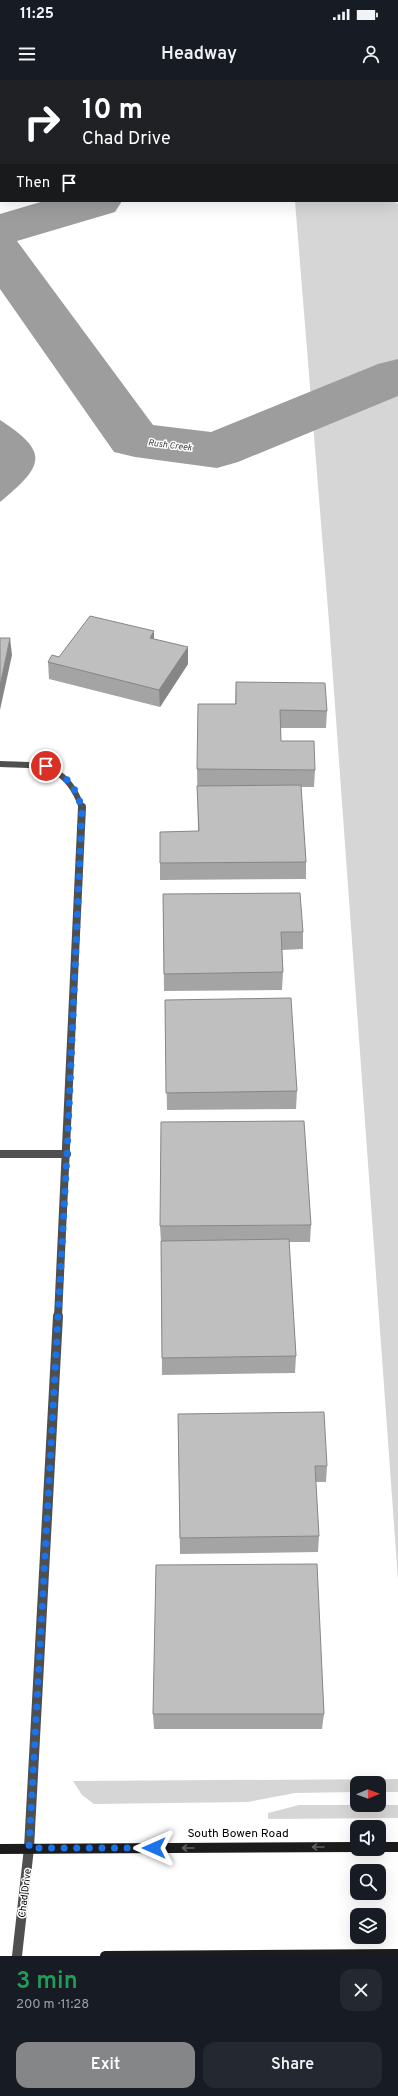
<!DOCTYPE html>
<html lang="en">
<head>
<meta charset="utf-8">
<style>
  body { margin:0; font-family:Overpass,sans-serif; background:#242831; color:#f1f3f6; height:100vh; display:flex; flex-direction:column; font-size:15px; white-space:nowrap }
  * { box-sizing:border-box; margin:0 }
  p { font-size:13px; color:#9ea1a6 }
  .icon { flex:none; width:22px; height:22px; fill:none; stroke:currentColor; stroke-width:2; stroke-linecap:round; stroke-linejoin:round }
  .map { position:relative; height:1876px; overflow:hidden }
  .details { display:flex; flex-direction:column; background:#171b24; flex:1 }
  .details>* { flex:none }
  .banner { position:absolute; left:0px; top:0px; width:398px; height:122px; box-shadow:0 4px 16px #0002; background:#202124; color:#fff; overflow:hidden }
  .needle { width:26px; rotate:89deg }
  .fabs { position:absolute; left:350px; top:1696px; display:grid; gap:8px }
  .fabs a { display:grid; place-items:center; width:36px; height:36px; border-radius:8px; background:#171b24; box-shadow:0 4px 16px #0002; font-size:20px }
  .pin { position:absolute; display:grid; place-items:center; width:34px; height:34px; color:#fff; margin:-17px; border:2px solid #fff; border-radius:50%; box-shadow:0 1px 4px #0007 }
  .me { position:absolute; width:44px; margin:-22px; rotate:270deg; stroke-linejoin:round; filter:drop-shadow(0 0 3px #0008) }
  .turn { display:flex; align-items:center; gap:14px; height:84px; padding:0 16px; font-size:18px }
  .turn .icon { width:52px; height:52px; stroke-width:2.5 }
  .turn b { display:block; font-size:28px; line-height:34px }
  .then { display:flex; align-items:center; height:38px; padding:0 16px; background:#0003; gap:8px; font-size:15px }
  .round { display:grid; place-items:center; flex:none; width:42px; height:42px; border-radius:12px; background:#242831 }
  .summary { display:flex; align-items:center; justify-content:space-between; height:68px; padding:0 16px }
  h1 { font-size:24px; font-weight:600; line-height:30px; color:#1e9e55 }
  .button { display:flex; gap:8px; margin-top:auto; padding:8px 16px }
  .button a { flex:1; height:46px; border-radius:12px; background:#858687; color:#fff; font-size:16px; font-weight:600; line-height:46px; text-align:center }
  .button a+a { background:#242831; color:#f1f3f6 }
  .status { display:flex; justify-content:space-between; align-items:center; height:28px; padding:0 20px; background:#171b24; direction:ltr }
  .status svg { height:11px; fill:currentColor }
  header { display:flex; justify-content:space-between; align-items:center; height:52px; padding:0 16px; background:#171b24; font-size:18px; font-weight:600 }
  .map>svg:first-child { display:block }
</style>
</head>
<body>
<div class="status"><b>11:25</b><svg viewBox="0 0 49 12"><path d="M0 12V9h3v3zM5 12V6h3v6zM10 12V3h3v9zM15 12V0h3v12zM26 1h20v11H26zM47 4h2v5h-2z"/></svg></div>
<header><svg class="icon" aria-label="menu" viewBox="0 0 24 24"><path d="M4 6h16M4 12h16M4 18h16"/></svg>Headway<svg class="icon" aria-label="person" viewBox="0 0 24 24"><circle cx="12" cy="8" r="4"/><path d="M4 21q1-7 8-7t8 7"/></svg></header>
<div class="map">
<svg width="398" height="1876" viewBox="0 0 398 1876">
  <rect width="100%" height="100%" fill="#fff"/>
  <g fill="#d6d6d6">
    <polygon points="285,0 398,0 398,117 397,1"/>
    <polygon points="295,121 393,121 398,124 398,1500 329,542"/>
    <polygon points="398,1699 398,1712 379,1712 379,1703 357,1703 357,1712 295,1713 248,1722 94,1724 82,1715 73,1701"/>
    <polygon points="299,1725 398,1725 398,1738 268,1739 268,1733"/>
  </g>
  <path fill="#9d9d9d" d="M0,340C51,373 43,386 0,422Z"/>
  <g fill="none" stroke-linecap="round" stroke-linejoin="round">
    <g fill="#9d9d9d" fill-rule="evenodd">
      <rect x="0" y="37" width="1" height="28"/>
      <polygon points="44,121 122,121 115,132 17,161 153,345 211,352 378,284 398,279 398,316 238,382 217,388 135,377 114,372 0,209 0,134"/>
    </g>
    <path stroke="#4f4f4f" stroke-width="6" d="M0,684C42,685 66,683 82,728"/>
    <g stroke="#4f4f4f" stroke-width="8">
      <polyline points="0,1074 67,1074"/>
      <polyline points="58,1237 82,727"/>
    </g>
    <polyline stroke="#4f4f4f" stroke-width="10" points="17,1876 29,1768 58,1236"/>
    <g stroke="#1c1c1c" stroke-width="10">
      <polyline points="379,1767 398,1767"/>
      <polyline points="0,1769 357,1767"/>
      <polyline points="105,1876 398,1874"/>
    </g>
  </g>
  <g fill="#a4a4a4">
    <polygon points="154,559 188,584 160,627 49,599 48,582 59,577"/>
    <polygon points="236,602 327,631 326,648 281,648 281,661 315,690 314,707 301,707 306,782 306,799 160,800 160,783 198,751 197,689 235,624"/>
    <polygon points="163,814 303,852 303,869 282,870 283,892 282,910 164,911"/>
    <polygon points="165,920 297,1011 296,1029 167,1030"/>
    <polygon points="311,1145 310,1162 289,1162 296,1276 295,1293 162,1295 161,1163 160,1146"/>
    <polygon points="178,1334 327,1386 326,1402 316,1402 319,1456 318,1472 180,1474"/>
    <polygon points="153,1634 324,1634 322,1649 154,1649"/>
  </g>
  <g fill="#868686">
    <polygon points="154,551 154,568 150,558"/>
    <polygon points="10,558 12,575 0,630 0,606"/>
    <polygon points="188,567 188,584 160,627 159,610"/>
  </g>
  <g fill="#bfbfbf" stroke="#868686">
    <polygon points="90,536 154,551 150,558 188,567 159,610 48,582 52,575 59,577"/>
    <polygon points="0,558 10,558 0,606"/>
    <polygon points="236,602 325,603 327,631 280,630 281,661 314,661 315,690 197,689 198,624 236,624"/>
    <polygon points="301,705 306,782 160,783 160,752 199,751 197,706"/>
    <polygon points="300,813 303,852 281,852 283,892 164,894 163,814"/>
    <polygon points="291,918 297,1011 166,1013 165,920"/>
    <polygon points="304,1041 311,1145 160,1146 161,1042"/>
    <polygon points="289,1159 296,1276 162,1278 161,1161"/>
    <polygon points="324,1332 327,1386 315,1386 319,1456 180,1458 178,1334"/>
    <polygon points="317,1484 324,1634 153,1634 156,1485"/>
  </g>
  <defs><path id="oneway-shaft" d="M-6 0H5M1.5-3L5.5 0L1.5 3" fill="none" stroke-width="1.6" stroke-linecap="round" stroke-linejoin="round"/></defs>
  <g stroke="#606060">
    <use href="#oneway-shaft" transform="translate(318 1767) rotate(180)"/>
    <use href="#oneway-shaft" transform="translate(188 1768) rotate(180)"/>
  </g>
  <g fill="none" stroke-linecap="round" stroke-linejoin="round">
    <path stroke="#1a73e8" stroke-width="7" stroke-dasharray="0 12.6" d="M46,686C68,697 74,704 82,728L67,1074L29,1768H154"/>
  </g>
  <g text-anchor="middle" stroke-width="3" stroke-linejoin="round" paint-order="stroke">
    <g font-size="9" font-style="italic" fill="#3e3e3e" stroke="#fff">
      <text transform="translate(170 365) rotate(7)" y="3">Rush Creek</text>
    </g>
    <g font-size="10" fill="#000" stroke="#fff">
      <text transform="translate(24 1813) rotate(-83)" y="4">Chad Drive</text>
    </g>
    <g font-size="12" fill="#000" stroke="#fff">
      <text x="238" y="1757">South Bowen Road</text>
    </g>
  </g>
</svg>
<div class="fabs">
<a><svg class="needle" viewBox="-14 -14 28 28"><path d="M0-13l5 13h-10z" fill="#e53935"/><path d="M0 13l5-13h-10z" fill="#9ea1a6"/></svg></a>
<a><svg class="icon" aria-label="sound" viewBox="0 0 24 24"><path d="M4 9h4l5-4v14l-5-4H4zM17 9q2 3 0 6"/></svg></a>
<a><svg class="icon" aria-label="search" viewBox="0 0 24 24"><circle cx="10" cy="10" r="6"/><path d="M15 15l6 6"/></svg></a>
<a><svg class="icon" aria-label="layers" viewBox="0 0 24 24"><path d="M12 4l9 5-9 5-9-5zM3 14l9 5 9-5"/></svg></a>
</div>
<div class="pin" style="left:46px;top:686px;background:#d93025"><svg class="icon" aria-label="arrive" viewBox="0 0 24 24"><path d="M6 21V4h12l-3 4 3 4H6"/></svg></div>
<svg class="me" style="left:154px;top:1768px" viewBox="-20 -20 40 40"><path d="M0-17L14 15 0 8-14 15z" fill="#1a73e8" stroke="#fff" stroke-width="4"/></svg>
<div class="banner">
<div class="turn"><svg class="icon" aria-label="right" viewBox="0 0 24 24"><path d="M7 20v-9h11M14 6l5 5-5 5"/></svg><div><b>10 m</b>Chad Drive</div></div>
<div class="then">Then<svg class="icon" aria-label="arrive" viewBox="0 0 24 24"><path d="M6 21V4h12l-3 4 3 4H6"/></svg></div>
</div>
</div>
<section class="details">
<div class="summary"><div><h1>3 min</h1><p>200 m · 11:28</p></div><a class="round"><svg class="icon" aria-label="close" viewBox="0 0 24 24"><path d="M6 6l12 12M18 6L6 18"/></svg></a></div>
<div class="button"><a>Exit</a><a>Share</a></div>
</section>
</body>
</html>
